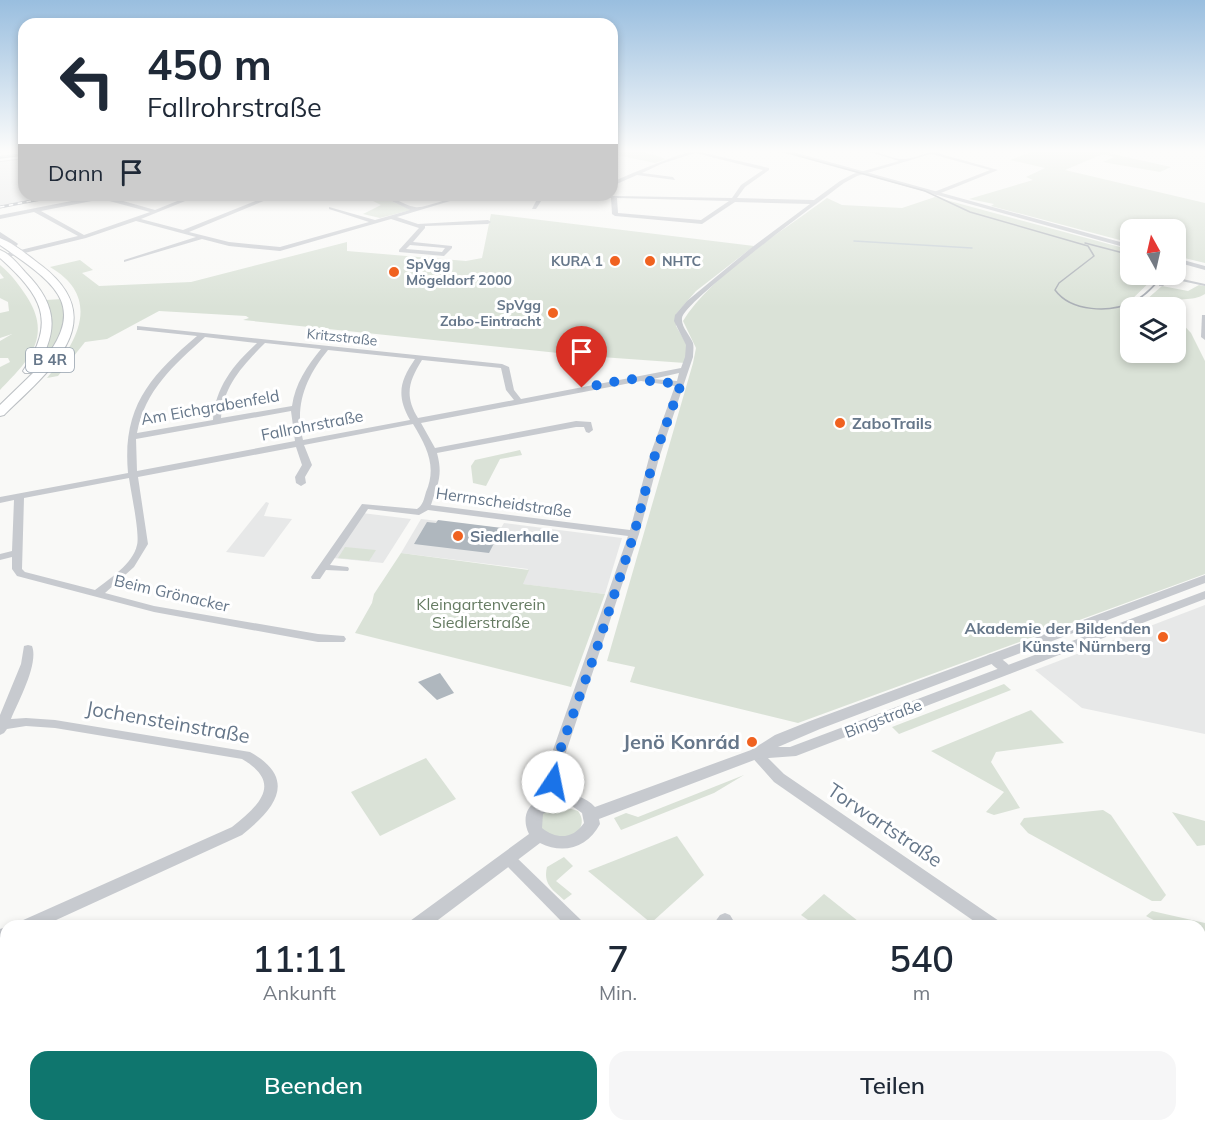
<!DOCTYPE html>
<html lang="de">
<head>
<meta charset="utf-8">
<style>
  body { margin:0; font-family:Mulish,sans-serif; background:#f6f6f7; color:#1f2937; height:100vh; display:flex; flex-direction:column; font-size:22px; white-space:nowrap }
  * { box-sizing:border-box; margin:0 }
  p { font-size:20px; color:#747a83 }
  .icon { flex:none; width:33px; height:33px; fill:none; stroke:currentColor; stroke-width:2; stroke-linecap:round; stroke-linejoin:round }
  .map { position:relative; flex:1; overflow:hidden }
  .side { position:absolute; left:0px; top:920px; width:1206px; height:212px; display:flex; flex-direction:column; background:#fff; border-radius:18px 18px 0 0; box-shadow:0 3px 9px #0003 }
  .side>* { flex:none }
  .hud { position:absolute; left:18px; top:18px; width:600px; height:183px; border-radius:18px; box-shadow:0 3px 9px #0003; background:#fff; color:#1f2937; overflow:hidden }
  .needle { width:39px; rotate:352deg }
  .controls { position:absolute; left:1120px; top:219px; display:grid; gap:12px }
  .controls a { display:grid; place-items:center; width:66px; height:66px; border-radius:12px; background:#fff; box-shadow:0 3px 9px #0003; font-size:30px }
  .pin { position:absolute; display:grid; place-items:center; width:51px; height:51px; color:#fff; margin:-62px -26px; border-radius:50% 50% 50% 0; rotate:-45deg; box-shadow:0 0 6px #0007 }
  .pin .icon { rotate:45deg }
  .me { position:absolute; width:66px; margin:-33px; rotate:11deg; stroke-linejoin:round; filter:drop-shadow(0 0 4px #0008) }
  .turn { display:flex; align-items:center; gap:21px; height:126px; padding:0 30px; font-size:27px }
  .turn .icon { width:78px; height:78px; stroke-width:2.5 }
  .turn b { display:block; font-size:42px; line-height:51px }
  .then { display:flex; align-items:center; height:57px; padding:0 30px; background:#0003; gap:12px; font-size:22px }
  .eta { display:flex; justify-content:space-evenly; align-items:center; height:102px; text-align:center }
  .eta b { font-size:36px; font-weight:600; line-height:42px }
  .cta { display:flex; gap:12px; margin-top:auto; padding:12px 30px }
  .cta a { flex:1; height:69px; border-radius:18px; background:#0f766e; color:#fff; font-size:24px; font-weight:600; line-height:69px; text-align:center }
  .cta a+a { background:#f6f6f7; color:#1f2937 }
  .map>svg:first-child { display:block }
</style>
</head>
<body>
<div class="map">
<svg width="1205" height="1130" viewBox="0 0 1205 1130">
  <rect width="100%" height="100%" fill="#f9f9f7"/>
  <g fill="#e7e8e8">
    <polygon points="24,158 24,195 65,195 0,208 0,161"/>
    <polygon points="266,502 269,503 264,516 292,519 264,557 226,552"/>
    <polygon points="362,513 411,519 383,563 333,558"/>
    <polygon points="421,519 501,528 504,523 622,538 605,594 522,584 528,569 401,553"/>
    <polygon points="1205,605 1205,734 1082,708 1035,670"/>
  </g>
  <g fill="#dae2d7">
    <polygon points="623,150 638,150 666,159 655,163 612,154"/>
    <polygon points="1036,150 1113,150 1108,153 1171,167 1160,172 1108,163 1103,162 1114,157 1103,154 1065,170 1205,203 1205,263 1176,256 1176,230 1131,230 1131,243 991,206 994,204 969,199 1033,180 1026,177 1045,168 1010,160"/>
    <polygon points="361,195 378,195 411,210 380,218 363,214 381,205"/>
    <path d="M935,197L1131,250V274L1157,275L1128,303L1139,306L1162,286L1188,291L1199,285L1205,286V294C1193,302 1176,297 1163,303L1166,307L1131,308V352H1176V317L1191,333L1205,361V574L798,723L630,682L635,667L607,661L693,363L696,348L683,321C710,276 784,230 827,198L842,205L902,208Z"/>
    <path d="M491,214L754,246L696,291L676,314V326L687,345L685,363L587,356L243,320L249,318L246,316L159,311L107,339L85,342L58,376L47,378C77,343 103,298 50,267L80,260L93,270L82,273L99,286L191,282L347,242V251L466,261L482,258Z"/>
    <path d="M0,265C12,275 19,285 27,297C53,338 28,361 0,390V367L10,362L8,358H0V341L12,334L0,338V313L9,311L8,302L0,298V279L4,278L0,273Z"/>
    <path d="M62,299L65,314L59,339L27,378C48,353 58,331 46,300Z"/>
    <polygon points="520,450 522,455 500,459 486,486 473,483 471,466 475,460"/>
    <polygon points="345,547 376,550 369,561 338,558"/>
    <polygon points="401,553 529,570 523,584 605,594 571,687 355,633 372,603 374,594"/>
    <polygon points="1004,684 1011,690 899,734 892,727"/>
    <polygon points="1031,710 1064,743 996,752 991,762 1020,808 994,815 986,812 1004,792 931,751"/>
    <polygon points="426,758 456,799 380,836 351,792"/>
    <polygon points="744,775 714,793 621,830 614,818 626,813 638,817"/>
    <path d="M559,805L578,811C588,824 577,838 561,838C555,838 548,833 542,830L540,825L542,814Z"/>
    <polygon points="1103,810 1111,815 1166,895 1161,901 1152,901 1028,833 1020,824 1024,818"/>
    <polygon points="1172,812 1205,821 1205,845 1197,846"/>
    <polygon points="677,836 704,875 651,923 588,871"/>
    <path d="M564,857L573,866L556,881L572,894L564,900C552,889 543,884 547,867Z"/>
    <polygon points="824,894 863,925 815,925 801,915"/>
    <polygon points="1152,911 1205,923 1205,948 1200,946 1200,926 1163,925 1146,916"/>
  </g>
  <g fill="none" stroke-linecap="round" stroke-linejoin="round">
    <polyline stroke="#c2ccd2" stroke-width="1.5" points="854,241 972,248"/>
  </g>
  <g fill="#afb7be">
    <polygon points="438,520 502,528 489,553 414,544 427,522 436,523"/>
    <polygon points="440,673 454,693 437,700 418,682"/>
  </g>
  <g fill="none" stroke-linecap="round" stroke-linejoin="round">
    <defs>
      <polygon id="secondary" points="24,154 24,158 0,161 0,157"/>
      <path id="primary" d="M0,238C15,244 30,257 42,266C113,321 49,371 4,415L0,416V405L33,373H25L23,371C57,320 42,296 0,258V250C10,254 18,264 25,272C59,306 59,333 33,373C92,307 59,286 0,245Z"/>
    </defs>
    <use href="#secondary" stroke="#bbc0c5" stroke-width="2"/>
    <use href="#primary" stroke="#bcc0c4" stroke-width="2"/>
    <polygon fill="#c7cacf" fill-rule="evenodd" points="1169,276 1205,284 1205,286 1172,279 1163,286 1159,286 1159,284"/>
    <g fill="#c7cacf" fill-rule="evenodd">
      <polygon points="612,150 615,150 612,152"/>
      <path d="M695,150H703L700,152L769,168V170L745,187L737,198L814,200L840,181L853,174L899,161L863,150C877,150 893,160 905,159C918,158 930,150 943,150L937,153L998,170L936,195L933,193L934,192L990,170L931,154L857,176L844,183C822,200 684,301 682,318C681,327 690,335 693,343C694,347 693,353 693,357L659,458L639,534L561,767L560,782L563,798L561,802L556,803L551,802C546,791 547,779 547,767L628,536L428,510L419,515L368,509L330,565L348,567L349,569L348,571L326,570L320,579H312L311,577L362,504L417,509C423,505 424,499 426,492C437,467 427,447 413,424L304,445L312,465L305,477L306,483L301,486L296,483L295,477L302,465L296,447L138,477L148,544L134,567L105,593L154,606L318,634L344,636L346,639L344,642H318L154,612L17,576L12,569V557L0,560V554L12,551L14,500L0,503V497L128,473C122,407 150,376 197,336L140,330H137V326L502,364L509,367L514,390L521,399L681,368L685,357L686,345L674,321L675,315L687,301L751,248L810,204L735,202L702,224L615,216L612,214L611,198L559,197L556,195L732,198L741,185L763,170L695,153L661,164L642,173L673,177L675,180L637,175L612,186V182C639,170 666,159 695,150ZM617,198L729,201L701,220L618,213ZM205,337L257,343C234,364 215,387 213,420L137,433C145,390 174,365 205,337ZM265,343L321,349C307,366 295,384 292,406L221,418C223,386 243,365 265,343ZM328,350L415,359C400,381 396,395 410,420L303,440C294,405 306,377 328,350ZM422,360L501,368L506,390L514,400L418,418C404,395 409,381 422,360ZM679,373L677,381L653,379ZM641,381L675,386L649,458L630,530L431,505C438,484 443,475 437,453L576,427H584L586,432L589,433L593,430L591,422L576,421L435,448L421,423ZM291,411L295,441L137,471L136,439ZM129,478C131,492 140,534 137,545C133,564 109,579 95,590L25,572L22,569L24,498Z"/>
      <path d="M102,195L155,210L192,195H200L141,219L183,230L270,195H278L189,232L229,242L280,247L369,222L329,209V207L375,220L410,210L379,195C393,195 402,205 415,207C425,209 454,195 470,195L397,217L418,224L488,220L491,222L488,224L425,226V228L413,242L452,246V248L444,256L399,252V250L419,228L391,219L280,251L229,246L202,239L124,262V260L196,237L136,221L86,238L0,259V255L78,236L34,212L0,219V215ZM102,199L150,212L84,235L41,211ZM410,245L445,248L442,252L406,249Z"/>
      <polygon points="539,195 545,195 536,209 532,209"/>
      <polygon points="0,232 17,243 18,244 13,250 9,250 8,249 11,244 0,237"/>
      <path d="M28,645L32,646C39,664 18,702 11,719L26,718L55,720L250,752C298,779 276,808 242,835L43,926H19L21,921L232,827C260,805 283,783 242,759L55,728L26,726L7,729L4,733L0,735V715L21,664L24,646Z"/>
      <path d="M992,654C999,656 1009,664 1013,670L1011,673C1002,675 992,665 986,658L988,655Z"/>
      <polygon points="756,749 761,751 784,774 999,921 1001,926 981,926 774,782 749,754 751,751"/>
      <polygon points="509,853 514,855 582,921 584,926 566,926 504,863 502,859 504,855"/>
      <polygon points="725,913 730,915 733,920 729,926 712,926 720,915"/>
      <polygon points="6,927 6,941 0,943 0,929"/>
      <polygon points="1200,1059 1205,1061 1205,1078 1200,1076"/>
      <polygon points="207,1125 231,1125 233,1130 209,1130"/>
      <polygon points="391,1125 413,1125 411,1130 389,1130"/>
      <polygon points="799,1125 821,1125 823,1130 825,1125 845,1125 843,1130 801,1130"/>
      <polygon points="1046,1125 1066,1125 1064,1130 1044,1130"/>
    </g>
    <g fill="#c7cacf" fill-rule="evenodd">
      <polygon points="776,150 786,150 1131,245 1131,249"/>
      <polygon points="1176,258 1205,266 1205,270 1176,262"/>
      <polygon points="1202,315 1205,315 1205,340 1201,337"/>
      <path d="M1205,575V583L820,729L778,747H790L1205,591V599L796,756L757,759L599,819L600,824C588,847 564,855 540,843L430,926H407L410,921L529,834C511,797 568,779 595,807L751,750L775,735L810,721ZM557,804L572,806L582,813L584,823C573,839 557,840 542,828L543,814Z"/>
      <polygon points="104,1125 129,1125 127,1130 102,1130"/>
    </g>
    <use href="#secondary" fill="#fff" fill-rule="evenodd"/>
    <use href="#primary" fill="#fff" fill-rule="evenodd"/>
    <g stroke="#a9aeb5" stroke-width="1.5">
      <path d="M777,150L925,191L970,212L1088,246L1094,256L1059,283L1055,290C1071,312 1110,313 1133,302C1146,296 1155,284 1165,274"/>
      <polyline points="0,158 24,155"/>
      <polyline points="1085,243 1131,255"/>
    </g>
    <defs>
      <polyline id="rail" points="0,207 62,195"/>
    </defs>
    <use href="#rail" stroke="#a9aeb5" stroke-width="3"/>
    <use href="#rail" stroke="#fff" stroke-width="1.5" stroke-dasharray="4.5" stroke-linecap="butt"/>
  </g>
  <linearGradient id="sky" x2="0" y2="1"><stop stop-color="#99bedf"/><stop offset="0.49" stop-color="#fcfcfb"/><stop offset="1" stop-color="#fcfcfb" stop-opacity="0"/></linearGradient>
  <rect width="1205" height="308" fill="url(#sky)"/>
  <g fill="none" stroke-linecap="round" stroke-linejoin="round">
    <polyline stroke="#1a73e8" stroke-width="10" stroke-dasharray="0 18" points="553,782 554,767 596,651 634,534 654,458 681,384 629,379 582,388"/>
  </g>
  <g fill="#f06220" stroke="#fff" stroke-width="2">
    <circle cx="615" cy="261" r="6"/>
    <circle cx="650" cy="261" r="6"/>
    <circle cx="394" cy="272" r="6"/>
    <circle cx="553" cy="313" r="6"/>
    <circle cx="840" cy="423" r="6"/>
    <circle cx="458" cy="536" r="6"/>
    <circle cx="1163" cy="637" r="6"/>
    <circle cx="752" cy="742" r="6"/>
  </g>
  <g text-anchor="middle" stroke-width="6" stroke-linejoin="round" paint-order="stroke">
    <g font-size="14" font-weight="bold" fill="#66778a" stroke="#fff" text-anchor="end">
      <text x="603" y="266">KURA 1</text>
      <text x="662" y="266" text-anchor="start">NHTC</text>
      <text x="406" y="269" text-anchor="start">SpVgg<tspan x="406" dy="16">Mögeldorf 2000</tspan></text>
      <text x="541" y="310">SpVgg<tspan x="541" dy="16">Zabo-Eintracht</tspan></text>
    </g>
    <g font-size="14" fill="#66778a" stroke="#fff">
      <text transform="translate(342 337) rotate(6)" y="5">Kritzstraße</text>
    </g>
    <rect fill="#fff" stroke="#94a0ad" stroke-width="1.5" x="26" y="348" width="48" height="24" rx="4.5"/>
    <g font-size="15" font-weight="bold" fill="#66778a">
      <text x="50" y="365">B 4R</text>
    </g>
    <g font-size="16" fill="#66778a" stroke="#fff">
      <text transform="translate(210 407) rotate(-10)" y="6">Am Eichgrabenfeld</text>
      <text transform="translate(312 425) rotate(-11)" y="6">Fallrohrstraße</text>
      <text transform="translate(504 502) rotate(8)" y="6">Herrnscheidstraße</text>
      <text transform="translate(172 593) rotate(13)" y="6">Beim Grönacker</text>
      <text transform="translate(883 718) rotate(-21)" y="6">Bingstraße</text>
    </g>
    <g font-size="16" font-weight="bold" fill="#66778a" stroke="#fff" text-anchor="start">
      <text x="852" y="429">ZaboTrails</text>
      <text x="470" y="542">Siedlerhalle</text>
      <text x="1151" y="634" text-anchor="end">Akademie der Bildenden<tspan x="1151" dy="18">Künste Nürnberg</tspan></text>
    </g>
    <g font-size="16" fill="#657b62" stroke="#fff">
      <text x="481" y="610">Kleingartenverein<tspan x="481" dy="18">Siedlerstraße</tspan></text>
    </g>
    <g font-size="20" fill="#66778a" stroke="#fff">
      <text transform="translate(168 722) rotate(10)" y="7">Jochensteinstraße</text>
      <text transform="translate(885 825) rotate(34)" y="7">Torwartstraße</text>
    </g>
    <g font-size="20" font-weight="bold" fill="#66778a" stroke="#fff" text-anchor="end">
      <text x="740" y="749">Jenö Konrád</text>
    </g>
  </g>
</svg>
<div class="controls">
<a><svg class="needle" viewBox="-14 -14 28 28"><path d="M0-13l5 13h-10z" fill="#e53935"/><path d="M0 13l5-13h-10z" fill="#747a83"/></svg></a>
<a><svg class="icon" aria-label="layers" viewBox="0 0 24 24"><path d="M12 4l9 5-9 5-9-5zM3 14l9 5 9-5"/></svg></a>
</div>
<div class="pin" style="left:582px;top:388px;background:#d93025"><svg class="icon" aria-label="arrive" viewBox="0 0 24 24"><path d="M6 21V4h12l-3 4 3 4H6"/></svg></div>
<svg class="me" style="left:553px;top:782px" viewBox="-20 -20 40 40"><circle r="19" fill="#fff"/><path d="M0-13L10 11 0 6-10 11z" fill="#1a73e8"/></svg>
<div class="hud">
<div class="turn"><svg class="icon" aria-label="left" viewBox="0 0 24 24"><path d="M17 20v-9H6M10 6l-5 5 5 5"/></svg><div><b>450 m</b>Fallrohrstraße</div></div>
<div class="then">Dann<svg class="icon" aria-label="arrive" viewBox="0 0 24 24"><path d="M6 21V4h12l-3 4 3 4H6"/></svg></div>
</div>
<section class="side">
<div class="eta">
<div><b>11:11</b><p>Ankunft</p></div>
<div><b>7</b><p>Min.</p></div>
<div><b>540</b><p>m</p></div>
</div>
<div class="cta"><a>Beenden</a><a>Teilen</a></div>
</section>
</div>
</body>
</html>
